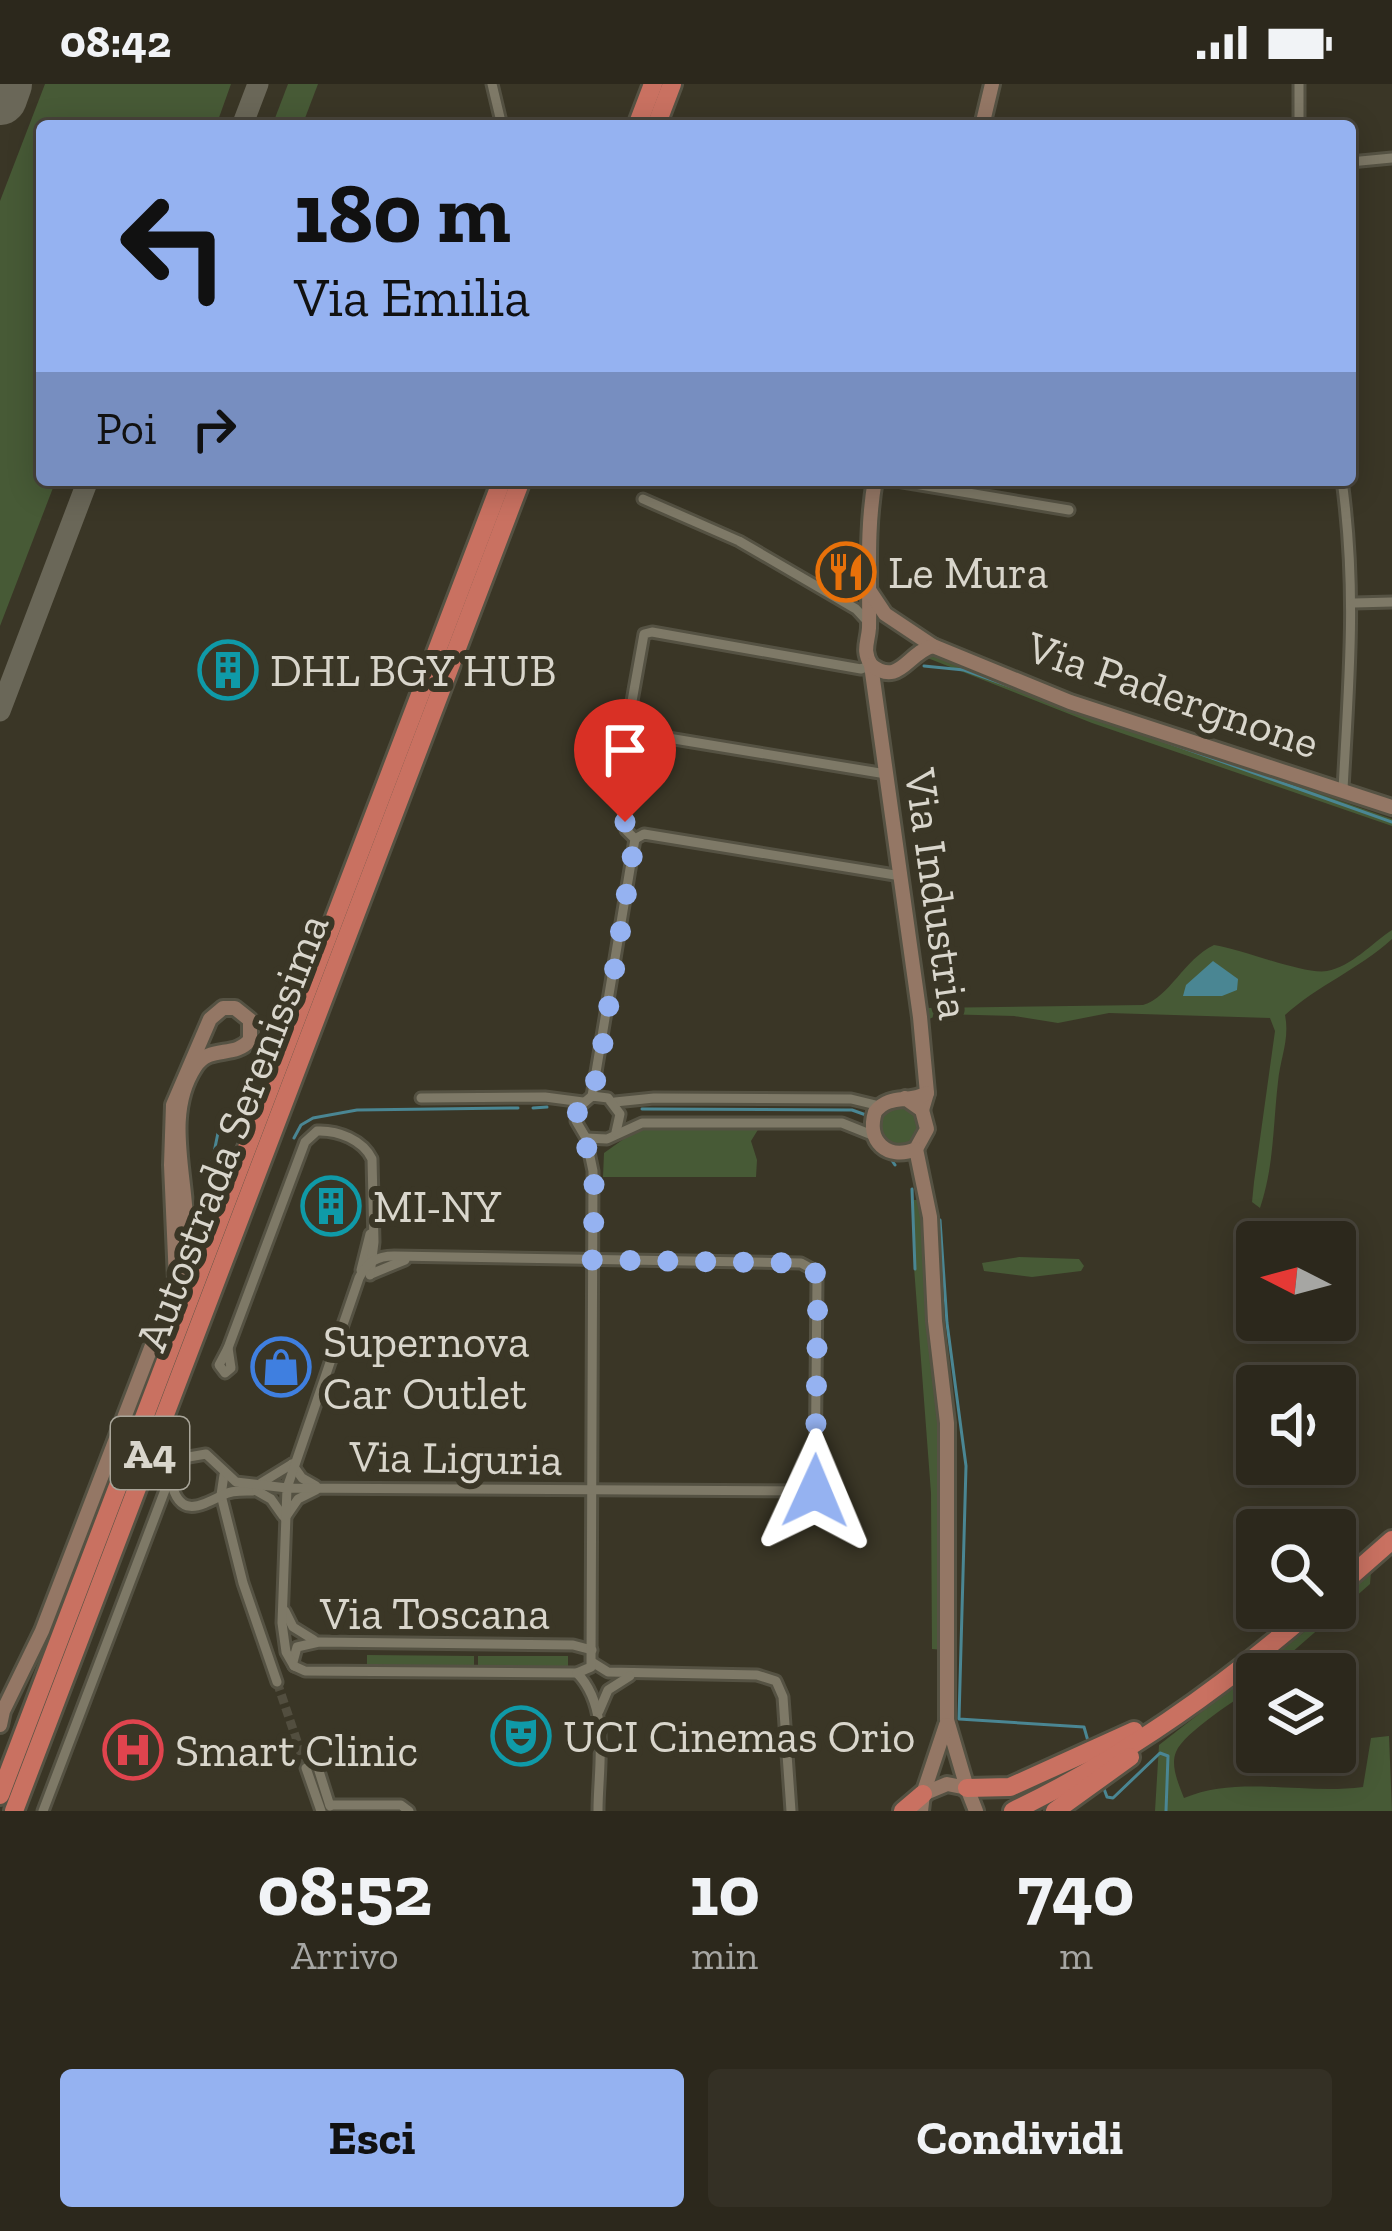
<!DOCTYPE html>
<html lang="it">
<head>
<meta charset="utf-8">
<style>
  body { margin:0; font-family:"Zilla Slab",serif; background:#343025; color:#f1f3f6; height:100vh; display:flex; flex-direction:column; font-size:45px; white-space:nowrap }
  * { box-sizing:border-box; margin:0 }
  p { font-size:39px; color:#a6a6a3 }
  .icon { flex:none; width:66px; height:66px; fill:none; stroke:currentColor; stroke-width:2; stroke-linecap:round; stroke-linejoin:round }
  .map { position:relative; height:1727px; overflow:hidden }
  .side { display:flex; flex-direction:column; background:#2c281c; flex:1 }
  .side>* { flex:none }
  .top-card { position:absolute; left:36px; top:36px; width:1320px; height:366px; border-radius:12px; box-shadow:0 6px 30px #0003,0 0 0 3px #48443b; background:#95b2f1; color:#111; overflow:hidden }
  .needle { width:78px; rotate:276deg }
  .controls { position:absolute; left:1236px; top:1137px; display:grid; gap:24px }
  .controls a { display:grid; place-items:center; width:120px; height:120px; border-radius:12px; background:#2c281c; box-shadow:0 6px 30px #0003,0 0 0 3px #48443b; font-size:60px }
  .pin { position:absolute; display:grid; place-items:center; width:102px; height:102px; color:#fff; margin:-123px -51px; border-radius:50% 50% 50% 0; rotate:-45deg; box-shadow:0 0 12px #0007 }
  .pin .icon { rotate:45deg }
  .me { position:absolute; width:132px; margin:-66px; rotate:1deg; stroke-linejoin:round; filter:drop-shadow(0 0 9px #0008) }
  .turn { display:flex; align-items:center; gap:42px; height:252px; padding:0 60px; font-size:54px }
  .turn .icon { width:156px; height:156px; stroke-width:2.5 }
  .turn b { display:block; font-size:84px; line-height:102px }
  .then { display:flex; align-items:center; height:114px; padding:0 60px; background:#0003; gap:24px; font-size:45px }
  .eta { display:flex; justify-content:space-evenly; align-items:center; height:204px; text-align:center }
  .eta b { font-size:72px; font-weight:700; line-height:84px }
  .button { display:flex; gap:24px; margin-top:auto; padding:24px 60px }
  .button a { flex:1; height:138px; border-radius:12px; background:#95b2f1; color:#111; font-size:48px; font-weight:700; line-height:138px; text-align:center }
  .button a+a { background:#343025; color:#f1f3f6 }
  .status { display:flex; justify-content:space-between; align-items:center; height:84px; padding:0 60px; background:#2c281c; direction:ltr }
  .status svg { height:33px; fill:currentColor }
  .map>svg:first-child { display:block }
</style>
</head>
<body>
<div class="status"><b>08:42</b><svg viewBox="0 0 49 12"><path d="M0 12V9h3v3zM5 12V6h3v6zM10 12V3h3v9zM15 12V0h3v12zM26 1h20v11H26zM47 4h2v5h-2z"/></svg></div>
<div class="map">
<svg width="1392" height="1727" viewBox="0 0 1392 1727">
  <rect width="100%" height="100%" fill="#3a3626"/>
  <g fill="#475a36">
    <polygon points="45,0 231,0 216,42 42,42 42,396 56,396 0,542 0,117"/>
    <polygon points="288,0 318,0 302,42 272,42"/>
    <polygon points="925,565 1092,630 1392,735 1392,742 1092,639 925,573"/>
    <path d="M1392,846V855C1359,885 1317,902 1285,931C1290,955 1280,975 1278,998C1273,1041 1274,1083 1260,1124L1252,1118L1254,1098L1275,947L1270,934L1109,929L1058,939L1014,932L940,930L927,936L926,924L1143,921C1170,913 1183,876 1214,861C1242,865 1304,891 1327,887C1351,883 1372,859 1392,846Z"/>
    <circle cx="898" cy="1042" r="20"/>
    <polygon points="639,1044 759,1044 751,1057 757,1076 756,1093 603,1093 604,1069"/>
    <polygon points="914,1116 923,1116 945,1336 944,1566 932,1565 931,1409 914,1183"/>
    <polygon points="1019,1173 1079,1175 1084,1182 1081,1187 1032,1193 984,1187 982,1179"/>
    <path d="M1371,1488L1370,1500L1267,1590H1257V1601C1238,1615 1184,1648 1176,1668C1170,1682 1179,1701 1184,1714C1239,1691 1302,1711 1363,1703L1371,1654L1389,1652L1392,1727H1155L1159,1661L1335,1524Z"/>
    <polygon points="367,1571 474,1572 474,1583 367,1583"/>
    <polygon points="478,1572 568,1572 568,1584 478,1583"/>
  </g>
  <polygon fill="#4a8693" points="1213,877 1238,895 1237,906 1222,912 1183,912 1186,901"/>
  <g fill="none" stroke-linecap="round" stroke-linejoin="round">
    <g stroke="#4a8693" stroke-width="3">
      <polyline points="924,582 964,586 1392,738"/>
      <polyline points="533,1024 547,1023"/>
      <polyline points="642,1025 852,1026 866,1031"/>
      <polyline points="294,1054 301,1041 313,1034 357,1026 518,1024"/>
      <polyline points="891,1075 895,1081"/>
      <polyline points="208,1098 221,1034 245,1035"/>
      <polyline points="912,1105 915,1185"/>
      <polyline points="940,1136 947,1239 966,1382 959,1635 1084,1643 1088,1657"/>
      <polyline points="1103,1702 1107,1713 1113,1714 1160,1669 1168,1672 1166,1727"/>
    </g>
    <g stroke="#6a6758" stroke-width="21">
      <polyline points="242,42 258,0"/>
      <polyline points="0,627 88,396"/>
    </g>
    <polyline stroke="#6a6758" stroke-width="54" points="0,14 5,0"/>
    <polyline stroke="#524e3f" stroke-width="9" stroke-dasharray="9 4.5" stroke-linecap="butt" points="277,1598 306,1684"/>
    <defs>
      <g id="street">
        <polyline points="492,0 502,42"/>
        <polyline points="1299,42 1299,0"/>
        <polyline points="1350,78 1392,74"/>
        <polyline points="891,396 1069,426"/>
        <path d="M1342,396C1357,505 1349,596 1343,705"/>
        <polyline points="643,415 739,457 856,525 868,538"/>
        <polyline points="1354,519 1392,518"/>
        <polyline points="632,648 886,690"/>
        <polyline points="635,755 644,750 901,792"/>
        <polyline points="592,1012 635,755 626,746 624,728 635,662 629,634 644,550 652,548 861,585 871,581"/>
        <polyline points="421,1014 545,1013 583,1018"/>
        <polyline points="615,1018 654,1014 851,1015 880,1022"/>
        <polyline points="586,1054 607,1055 642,1039 842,1039 872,1051"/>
        <polyline points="361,1186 370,1150"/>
        <polyline points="371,1190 405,1176"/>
        <path d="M228,1264L305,1058L317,1047C338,1046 363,1056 372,1075L374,1158L370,1191"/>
        <polygon points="228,1264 231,1284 225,1289 219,1281"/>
        <polyline points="292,1380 302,1394 316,1402"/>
        <polyline points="224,1391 221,1411 243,1499 277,1598"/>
        <path d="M171,1397C179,1434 199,1423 223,1411C232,1406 244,1407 253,1407"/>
        <polyline points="261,1399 292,1380"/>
        <polyline points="257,1407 271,1415 283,1432"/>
        <polyline points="285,1434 298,1415 316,1406"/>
        <polyline points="285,1527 293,1543 314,1556"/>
        <polyline points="293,1578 297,1563 319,1558 573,1561 592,1566"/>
        <polyline points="592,1578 608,1588 757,1591 776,1597 783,1613 791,1727"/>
        <polyline points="294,1582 305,1587 577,1589 591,1583 593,1087 586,1054 576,1037 578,1024 592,1012 608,1014 620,1030 616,1048"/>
        <path d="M577,1589C611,1624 598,1682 598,1727"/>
        <polyline points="599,1627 608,1606 630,1592"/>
        <polyline points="306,1684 321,1727"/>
        <polyline points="319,1687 330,1722"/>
        <polyline points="330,1721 401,1721 409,1727"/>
        <path d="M43,1727L173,1385L183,1374L206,1370L236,1398L287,1404L815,1407L817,1195L814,1186L801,1179L394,1172C377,1172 367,1178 359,1194L287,1404L282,1539L286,1568L294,1582"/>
      </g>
      <g id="secondary">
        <polyline points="982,42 992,0"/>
        <path d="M875,396C866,446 870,494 869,544C868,559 862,566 871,581L920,933L927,1009L922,1026"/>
        <polyline points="869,506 885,530 933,562 1070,618 1392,723"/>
        <path d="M871,581C900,603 907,569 933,562"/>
        <path d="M905,1014L922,1026L927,1045L916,1065C887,1077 866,1057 875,1028C890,1009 908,1020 927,1009"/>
        <polyline points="916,1065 930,1133 935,1237 947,1339 947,1636 967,1704"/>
        <path d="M0,1641L3,1627L42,1547L181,1186C201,1121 156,1043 195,983C210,960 234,975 250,956V936L235,924H223L210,935L173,1021L171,1081L176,1196"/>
        <polyline points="923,1710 946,1641"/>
        <polyline points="921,1727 923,1710 947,1700 967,1704 976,1727"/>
      </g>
      <g id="highway">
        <polyline points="637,42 653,0"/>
        <polyline points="656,42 672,0"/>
        <polyline points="1335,1506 1392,1456"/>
        <polyline points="967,1704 1010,1703 1134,1647"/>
        <polyline points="0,1711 502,396"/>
        <polyline points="14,1727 521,396"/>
        <polyline points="903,1727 923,1710"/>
        <path d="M1013,1727C1122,1675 1223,1603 1314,1524"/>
        <polyline points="1055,1727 1130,1673"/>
      </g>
    </defs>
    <use href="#street" stroke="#555243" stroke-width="15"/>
    <use href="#secondary" stroke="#555243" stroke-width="20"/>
    <use href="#highway" stroke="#555243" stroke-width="24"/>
    <use href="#street" stroke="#7e7967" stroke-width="9"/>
    <use href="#secondary" stroke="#947765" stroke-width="14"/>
    <use href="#highway" stroke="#c97161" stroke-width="18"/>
  </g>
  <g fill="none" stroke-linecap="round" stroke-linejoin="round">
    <path stroke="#95b2f1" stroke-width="21" stroke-dasharray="0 37.8" d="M625,738L635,755L600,978L592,1012L576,1030C577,1050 591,1065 593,1086C596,1115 593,1147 592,1176L800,1179L814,1186L818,1195L815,1407"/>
  </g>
  <defs>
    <symbol id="restaurant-ring" viewBox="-11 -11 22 22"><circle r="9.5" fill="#3a3626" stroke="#e8710a" stroke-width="1.5"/><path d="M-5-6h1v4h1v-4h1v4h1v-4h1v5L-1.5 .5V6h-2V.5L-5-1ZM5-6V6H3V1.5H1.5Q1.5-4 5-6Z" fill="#e8710a"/></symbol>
    <symbol id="building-ring" viewBox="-11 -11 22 22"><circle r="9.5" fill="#3a3626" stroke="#0f9aa8" stroke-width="1.5"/><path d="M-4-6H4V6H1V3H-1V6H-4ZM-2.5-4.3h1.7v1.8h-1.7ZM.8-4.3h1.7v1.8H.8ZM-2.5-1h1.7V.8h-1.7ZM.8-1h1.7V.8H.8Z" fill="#0f9aa8"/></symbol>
    <symbol id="shop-ring" viewBox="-11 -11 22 22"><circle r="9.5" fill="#3a3626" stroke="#3f7fe0" stroke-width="1.5"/><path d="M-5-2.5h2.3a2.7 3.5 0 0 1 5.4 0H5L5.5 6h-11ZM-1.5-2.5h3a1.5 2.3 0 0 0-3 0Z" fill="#3f7fe0"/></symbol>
    <symbol id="theatre-ring" viewBox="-11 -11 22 22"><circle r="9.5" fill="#3a3626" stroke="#0f9aa8" stroke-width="1.5"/><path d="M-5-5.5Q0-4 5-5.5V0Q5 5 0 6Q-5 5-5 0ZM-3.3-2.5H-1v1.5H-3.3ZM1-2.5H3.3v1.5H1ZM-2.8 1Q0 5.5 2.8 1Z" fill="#0f9aa8"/></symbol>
    <symbol id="hospital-ring" viewBox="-11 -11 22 22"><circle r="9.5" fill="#3a3626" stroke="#e0444e" stroke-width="1.5"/><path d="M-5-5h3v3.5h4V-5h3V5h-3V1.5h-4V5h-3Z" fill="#e0444e"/></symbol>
  </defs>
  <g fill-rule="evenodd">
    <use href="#restaurant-ring" x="813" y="455" width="66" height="66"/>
    <use href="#building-ring" x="195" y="553" width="66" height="66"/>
    <use href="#building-ring" x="298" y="1089" width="66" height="66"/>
    <use href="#shop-ring" x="248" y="1250" width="66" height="66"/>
    <use href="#theatre-ring" x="488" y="1619" width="66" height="66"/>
    <use href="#hospital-ring" x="100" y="1633" width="66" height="66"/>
  </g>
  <g text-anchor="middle" stroke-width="12" stroke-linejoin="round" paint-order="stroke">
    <rect fill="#3a3626" stroke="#a9a69a" stroke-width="3" x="111" y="1333" width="78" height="72" rx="9"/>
    <g font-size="42" font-weight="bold" fill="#d9d6cc">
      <text x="150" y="1384">A4</text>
    </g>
    <g font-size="45" fill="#d9d6cc" stroke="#3a3626" text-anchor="start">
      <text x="888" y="504">Le Mura</text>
      <text x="270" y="602">DHL BGY HUB</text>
      <text x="373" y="1138">MI-NY</text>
      <text x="323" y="1273">Supernova<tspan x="323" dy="52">Car Outlet</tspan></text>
      <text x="563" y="1668">UCI Cinemas Orio</text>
      <text x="175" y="1682">Smart Clinic</text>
    </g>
    <g font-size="45" fill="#d9d6cc" stroke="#3a3626">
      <text transform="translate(1173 610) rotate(19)" y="16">Via Padergnone</text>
      <text transform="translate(938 810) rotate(82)" y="16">Via Industria</text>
      <text transform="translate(231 1048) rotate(-69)" y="16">Autostrada Serenissima</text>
      <text transform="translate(456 1373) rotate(1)" y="16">Via Liguria</text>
      <text x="435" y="1545">Via Toscana</text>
    </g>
  </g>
</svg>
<div class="controls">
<a><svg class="needle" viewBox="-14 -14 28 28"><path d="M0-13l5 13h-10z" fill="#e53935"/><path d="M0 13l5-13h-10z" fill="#a6a6a3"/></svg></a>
<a><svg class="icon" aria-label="sound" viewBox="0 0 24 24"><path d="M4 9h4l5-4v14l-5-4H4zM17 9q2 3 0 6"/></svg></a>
<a><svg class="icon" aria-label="search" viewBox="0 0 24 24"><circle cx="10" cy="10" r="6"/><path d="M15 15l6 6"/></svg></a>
<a><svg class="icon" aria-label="layers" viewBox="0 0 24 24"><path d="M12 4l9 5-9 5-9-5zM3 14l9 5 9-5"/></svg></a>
</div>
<div class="pin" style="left:625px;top:738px;background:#d93025"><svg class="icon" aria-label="arrive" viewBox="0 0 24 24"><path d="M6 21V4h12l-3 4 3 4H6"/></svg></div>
<svg class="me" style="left:815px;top:1407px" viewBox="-20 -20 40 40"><path d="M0-17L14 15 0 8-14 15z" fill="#95b2f1" stroke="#fff" stroke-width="4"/></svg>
<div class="top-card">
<div class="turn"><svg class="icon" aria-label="left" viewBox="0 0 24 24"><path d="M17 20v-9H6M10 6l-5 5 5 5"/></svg><div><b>180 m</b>Via Emilia</div></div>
<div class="then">Poi<svg class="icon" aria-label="right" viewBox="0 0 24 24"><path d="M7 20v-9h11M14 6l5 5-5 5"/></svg></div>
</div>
</div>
<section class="side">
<div class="eta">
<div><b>08:52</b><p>Arrivo</p></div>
<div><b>10</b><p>min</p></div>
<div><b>740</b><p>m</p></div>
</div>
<div class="button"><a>Esci</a><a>Condividi</a></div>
</section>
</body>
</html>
